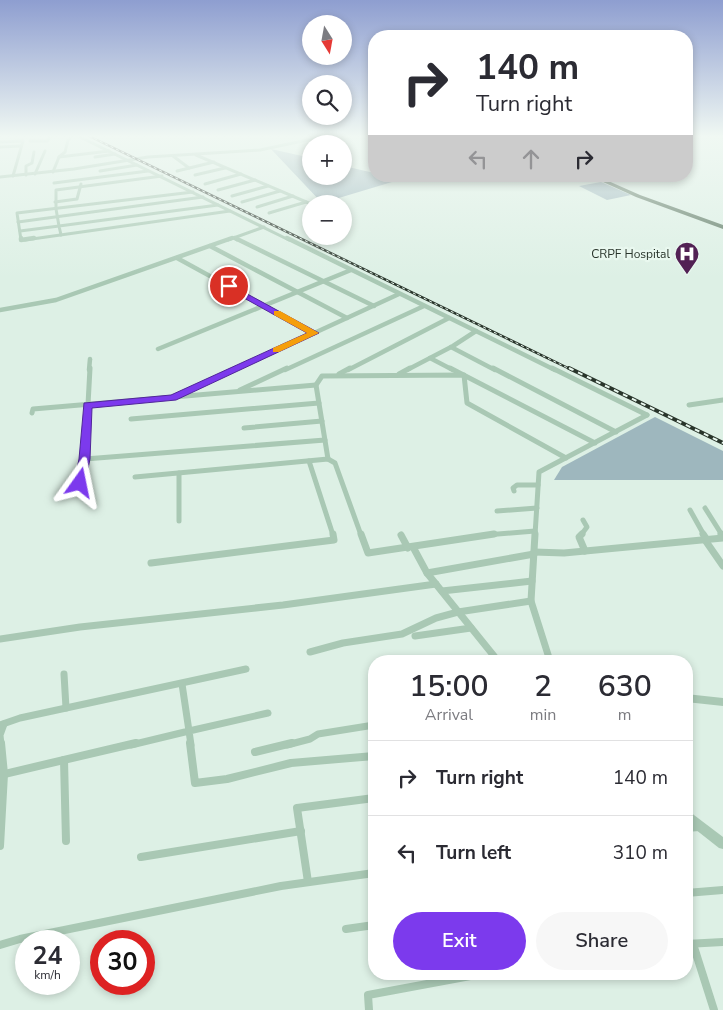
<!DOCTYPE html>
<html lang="en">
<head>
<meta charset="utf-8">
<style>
  body { margin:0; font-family:"Nunito Sans",sans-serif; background:#f7f7f7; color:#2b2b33; height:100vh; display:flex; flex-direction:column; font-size:19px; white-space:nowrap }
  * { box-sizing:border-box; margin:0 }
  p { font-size:16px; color:#7c7c81 }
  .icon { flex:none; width:28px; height:28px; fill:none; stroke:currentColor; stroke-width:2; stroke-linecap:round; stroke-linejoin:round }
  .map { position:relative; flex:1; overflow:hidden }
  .drawer { position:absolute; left:368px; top:655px; width:325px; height:325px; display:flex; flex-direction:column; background:#fff; border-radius:20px; box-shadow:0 2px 8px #0003 }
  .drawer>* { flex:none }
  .banner { position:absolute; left:368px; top:30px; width:325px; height:152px; border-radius:20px; box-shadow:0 2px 8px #0003; background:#fff; color:#2b2b33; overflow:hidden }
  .needle { width:32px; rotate:169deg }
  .controls { position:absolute; left:302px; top:15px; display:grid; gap:10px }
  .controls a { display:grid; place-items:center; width:50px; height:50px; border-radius:50%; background:#fff; box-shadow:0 2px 8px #0003; font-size:25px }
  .speed { position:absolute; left:15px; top:930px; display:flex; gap:10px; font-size:25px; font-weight:700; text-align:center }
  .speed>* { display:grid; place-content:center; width:65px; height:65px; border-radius:50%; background:#fff; box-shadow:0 2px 8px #0003; line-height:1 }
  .speed small { font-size:12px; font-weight:400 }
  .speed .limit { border:8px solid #d22; background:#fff; color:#111 }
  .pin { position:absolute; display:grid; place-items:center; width:42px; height:42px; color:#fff; margin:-21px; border:2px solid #fff; border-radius:50%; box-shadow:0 1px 5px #0007 }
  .me { position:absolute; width:55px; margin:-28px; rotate:12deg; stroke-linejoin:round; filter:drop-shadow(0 0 4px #0008) }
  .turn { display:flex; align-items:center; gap:18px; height:105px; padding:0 25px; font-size:22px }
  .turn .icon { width:65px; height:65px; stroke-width:2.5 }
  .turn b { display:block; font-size:35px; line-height:42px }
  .lanes { display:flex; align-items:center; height:48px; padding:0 25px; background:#0003; justify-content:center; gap:25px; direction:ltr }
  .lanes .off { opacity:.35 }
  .eta { display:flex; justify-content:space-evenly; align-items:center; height:85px; text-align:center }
  .eta b { font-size:30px; font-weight:600; line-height:35px }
  .button { display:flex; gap:10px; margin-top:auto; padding:10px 25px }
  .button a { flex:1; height:58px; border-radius:30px; background:#7c3aed; color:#fff; font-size:20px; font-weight:600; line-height:58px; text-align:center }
  .button a+a { background:#f7f7f7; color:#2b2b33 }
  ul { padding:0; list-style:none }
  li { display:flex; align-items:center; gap:15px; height:75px; padding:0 25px; border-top:1px solid #e1e1e2 }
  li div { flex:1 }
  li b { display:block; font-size:19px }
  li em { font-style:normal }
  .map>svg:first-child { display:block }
</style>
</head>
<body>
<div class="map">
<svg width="723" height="1010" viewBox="0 0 723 1010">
  <rect width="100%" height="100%" fill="#ddf0e5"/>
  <g fill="#9eb7be">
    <polygon points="271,149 311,158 311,176 344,176 344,166 374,173 374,176 402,179 322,203"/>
    <polygon points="601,182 631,195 607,200 579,186"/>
    <polygon points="655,417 723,451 723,480 554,480 562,467"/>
  </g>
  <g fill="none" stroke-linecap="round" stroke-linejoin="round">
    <g stroke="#a9c8b4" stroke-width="3">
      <polyline points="78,136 289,240"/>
      <polyline points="30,141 47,141 51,136"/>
      <polyline points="0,142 23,141 13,176"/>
      <polyline points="0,147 21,146"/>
      <polyline points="196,155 311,204"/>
      <polyline points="173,156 189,168"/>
      <polyline points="59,157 109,151"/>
      <polyline points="95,157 115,154"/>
      <polyline points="100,171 137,165"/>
      <polyline points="177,171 214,162"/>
      <polyline points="53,172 59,157 65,152 68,140 72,136"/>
      <polyline points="35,174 45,151"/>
      <polyline points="26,175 26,166 32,163 34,152"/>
      <polyline points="195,175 225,168"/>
      <polyline points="0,177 74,169 148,157 260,150 326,136"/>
      <polyline points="54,183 148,171"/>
      <polyline points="205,184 241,174"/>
      <polyline points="218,190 255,180"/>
      <polyline points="232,196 268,186"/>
      <polyline points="55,202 77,199 81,184"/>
      <polyline points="242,202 280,191"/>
      <polyline points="257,207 293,196"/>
      <polyline points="269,213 306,202"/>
      <polyline points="18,222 203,197"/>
      <polyline points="20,231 59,226 56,209 56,190 162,176"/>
      <polyline points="61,235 59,226 218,205"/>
      <polyline points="234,238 237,240"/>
      <polyline points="21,240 17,213 193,192"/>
      <polyline points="25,240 230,211"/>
      <polyline points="228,240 264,227"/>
    </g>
    <g stroke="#a9c8b4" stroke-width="4.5">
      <polyline points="21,238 21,240 34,238"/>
      <polyline points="235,238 374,306"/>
      <polyline points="287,238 555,370"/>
      <polyline points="210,246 347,318"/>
      <polyline points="177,258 314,333"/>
      <polyline points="0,310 56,300 232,238"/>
      <polyline points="451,347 495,370"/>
      <polyline points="158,349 351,270"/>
      <polyline points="430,358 453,370"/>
      <polyline points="89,370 90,359"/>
      <polyline points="234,370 399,294"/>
      <polyline points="285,370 424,306"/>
      <polyline points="348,370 449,318"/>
      <polyline points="407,370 453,346 476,331"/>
    </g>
    <g stroke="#a9c8b4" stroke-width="5">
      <polyline points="450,368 595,443"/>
      <polyline points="493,368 616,432"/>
      <polyline points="552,368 647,415"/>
      <polyline points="339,374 350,368"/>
      <polyline points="399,374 410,368"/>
      <polyline points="240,390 287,368"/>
      <polyline points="176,396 236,368"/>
      <polyline points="689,405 723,400"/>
      <polyline points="32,413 33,409 316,385"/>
      <polyline points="131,419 319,403"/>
      <polyline points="244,428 322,421"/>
      <polyline points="85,459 325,440"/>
      <polyline points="328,459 316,385 322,376 464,375 467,403 566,458"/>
      <polyline points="309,461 333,535"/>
      <polyline points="179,473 179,521"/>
      <polyline points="135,477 328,459 335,463 361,535"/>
      <polyline points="80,483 85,459 90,368"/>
      <polyline points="514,491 513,488 517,485 538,485"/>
      <polyline points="705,508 722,535"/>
      <polyline points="690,510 704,535"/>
      <polyline points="497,511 537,508"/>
      <polyline points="486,535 535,531"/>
      <polyline points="535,535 539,472 647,415"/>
      <polyline points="581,535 587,527 583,520"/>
    </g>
    <g stroke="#a9c8b4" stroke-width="7">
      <polyline points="361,534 368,553 494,534"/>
      <polyline points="535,534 531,601 550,661"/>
      <polyline points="582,534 579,537 585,551"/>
      <polyline points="703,534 707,540"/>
      <polyline points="721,534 723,537"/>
      <polyline points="401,535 408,548"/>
      <polyline points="705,540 723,566"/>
      <polyline points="413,547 427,573 498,661"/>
      <polyline points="534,552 564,553 723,538"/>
      <polyline points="151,563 334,540 333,534"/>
      <polyline points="427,573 534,554"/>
      <polyline points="442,591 532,581"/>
      <polyline points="415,636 471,628"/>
      <polyline points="0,639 80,627 283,605 436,584"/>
      <polyline points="310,652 343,643 402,634 436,618 458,612 531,601"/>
      <polyline points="64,674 66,708"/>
      <polyline points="0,725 20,718 246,669"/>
      <polyline points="1,745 0,735 4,724"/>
      <polyline points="131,745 189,731 182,684"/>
      <polyline points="191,745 189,731 268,713"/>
      <polyline points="287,745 310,739 318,734 374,725"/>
    </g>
    <g stroke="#a9c8b4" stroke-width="8">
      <polyline points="190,743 195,783 227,779 291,763 374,756"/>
      <polyline points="255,752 292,743"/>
      <polyline points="64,760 66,841"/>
      <polyline points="0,775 136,743"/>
      <polyline points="686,828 699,827"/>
      <polyline points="0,846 4,774 1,743"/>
      <polyline points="141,857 301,831"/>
      <polyline points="308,882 297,808 374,798"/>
      <polyline points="686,893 723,890"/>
      <polyline points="346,929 374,925"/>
      <polyline points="686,944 723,942"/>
      <polyline points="693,944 714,1010"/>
      <polyline points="0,945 20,939 281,886 374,873"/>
      <polyline points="369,1010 368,995 481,974"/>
    </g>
    <g fill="#a9c8b4" fill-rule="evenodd">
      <polygon points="686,694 723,698 723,706 686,702"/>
      <polygon points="686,810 690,812 723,837 723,849 719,848 686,822"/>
    </g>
    <polygon fill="#5b7661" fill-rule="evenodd" points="590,176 597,176 640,195 723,225 723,229 636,197"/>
    <defs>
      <polyline id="rail-far1" points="89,136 572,370"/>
      <polyline id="rail" points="569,368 723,443"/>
    </defs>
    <use href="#rail-far1" stroke="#29352b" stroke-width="2.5"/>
    <use href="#rail" stroke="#29352b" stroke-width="4"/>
    <use href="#rail-far1" stroke="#e9f8ef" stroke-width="1" stroke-dasharray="3" stroke-linecap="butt"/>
    <use href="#rail" stroke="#e9f8ef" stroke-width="2" stroke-dasharray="5" stroke-linecap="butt"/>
  </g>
  <linearGradient id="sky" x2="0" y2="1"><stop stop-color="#8e9ed0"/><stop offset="0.49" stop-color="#f0f8f3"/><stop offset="1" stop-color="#f0f8f3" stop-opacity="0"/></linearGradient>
  <rect width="723" height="278" fill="url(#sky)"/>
  <polygon fill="#7c3aed" stroke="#51269a" points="229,284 319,333 176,400 92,408 90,459 85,483 80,487 76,486 74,483 79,459 84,403 171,395 307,333 226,288 226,285"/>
  <polygon fill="#f59e0b" points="274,311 280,311 319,333 279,352 273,352 273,348 307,333 274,315"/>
  <defs>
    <symbol id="hospital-pin" viewBox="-11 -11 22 30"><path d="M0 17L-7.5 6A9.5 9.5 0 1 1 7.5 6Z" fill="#522154" stroke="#e9f8ef"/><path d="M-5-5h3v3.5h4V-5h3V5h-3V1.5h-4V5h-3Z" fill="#fff"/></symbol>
  </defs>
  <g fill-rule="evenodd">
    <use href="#hospital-pin" x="673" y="240" width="28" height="38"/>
  </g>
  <g text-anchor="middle" stroke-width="4.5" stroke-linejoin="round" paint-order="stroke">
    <g font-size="12" fill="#29352b" stroke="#e9f8ef" text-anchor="end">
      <text x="670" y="258">CRPF Hospital</text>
    </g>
  </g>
</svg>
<div class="controls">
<a><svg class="needle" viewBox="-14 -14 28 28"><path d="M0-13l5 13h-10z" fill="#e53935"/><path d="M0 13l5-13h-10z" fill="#7c7c81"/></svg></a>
<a><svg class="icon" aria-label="search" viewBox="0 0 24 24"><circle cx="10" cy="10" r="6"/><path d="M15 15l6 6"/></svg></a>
<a>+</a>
<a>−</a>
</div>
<div class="speed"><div>24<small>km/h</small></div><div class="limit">30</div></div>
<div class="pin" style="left:229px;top:286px;background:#d93025"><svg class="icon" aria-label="arrive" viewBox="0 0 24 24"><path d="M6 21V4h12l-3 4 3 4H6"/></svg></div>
<svg class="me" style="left:80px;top:483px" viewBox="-20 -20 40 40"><path d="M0-17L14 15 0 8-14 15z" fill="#7c3aed" stroke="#fff" stroke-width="4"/></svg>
<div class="banner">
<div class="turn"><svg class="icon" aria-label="right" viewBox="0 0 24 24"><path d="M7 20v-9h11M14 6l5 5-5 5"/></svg><div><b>140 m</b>Turn right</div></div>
<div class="lanes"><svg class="icon off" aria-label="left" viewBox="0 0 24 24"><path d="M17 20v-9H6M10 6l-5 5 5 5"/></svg><svg class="icon off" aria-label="ahead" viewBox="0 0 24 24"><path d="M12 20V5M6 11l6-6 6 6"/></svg><svg class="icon" aria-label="right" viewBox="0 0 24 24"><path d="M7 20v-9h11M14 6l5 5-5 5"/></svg></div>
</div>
<section class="drawer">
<div class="eta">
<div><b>15:00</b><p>Arrival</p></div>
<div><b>2</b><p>min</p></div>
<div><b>630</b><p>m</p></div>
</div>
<ul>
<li><svg class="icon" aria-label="right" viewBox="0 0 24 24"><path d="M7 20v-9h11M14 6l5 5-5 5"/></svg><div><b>Turn right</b></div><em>140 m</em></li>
<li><svg class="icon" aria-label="left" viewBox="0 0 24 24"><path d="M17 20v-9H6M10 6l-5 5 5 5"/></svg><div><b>Turn left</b></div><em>310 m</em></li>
</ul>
<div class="button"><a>Exit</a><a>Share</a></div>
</section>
</div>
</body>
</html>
